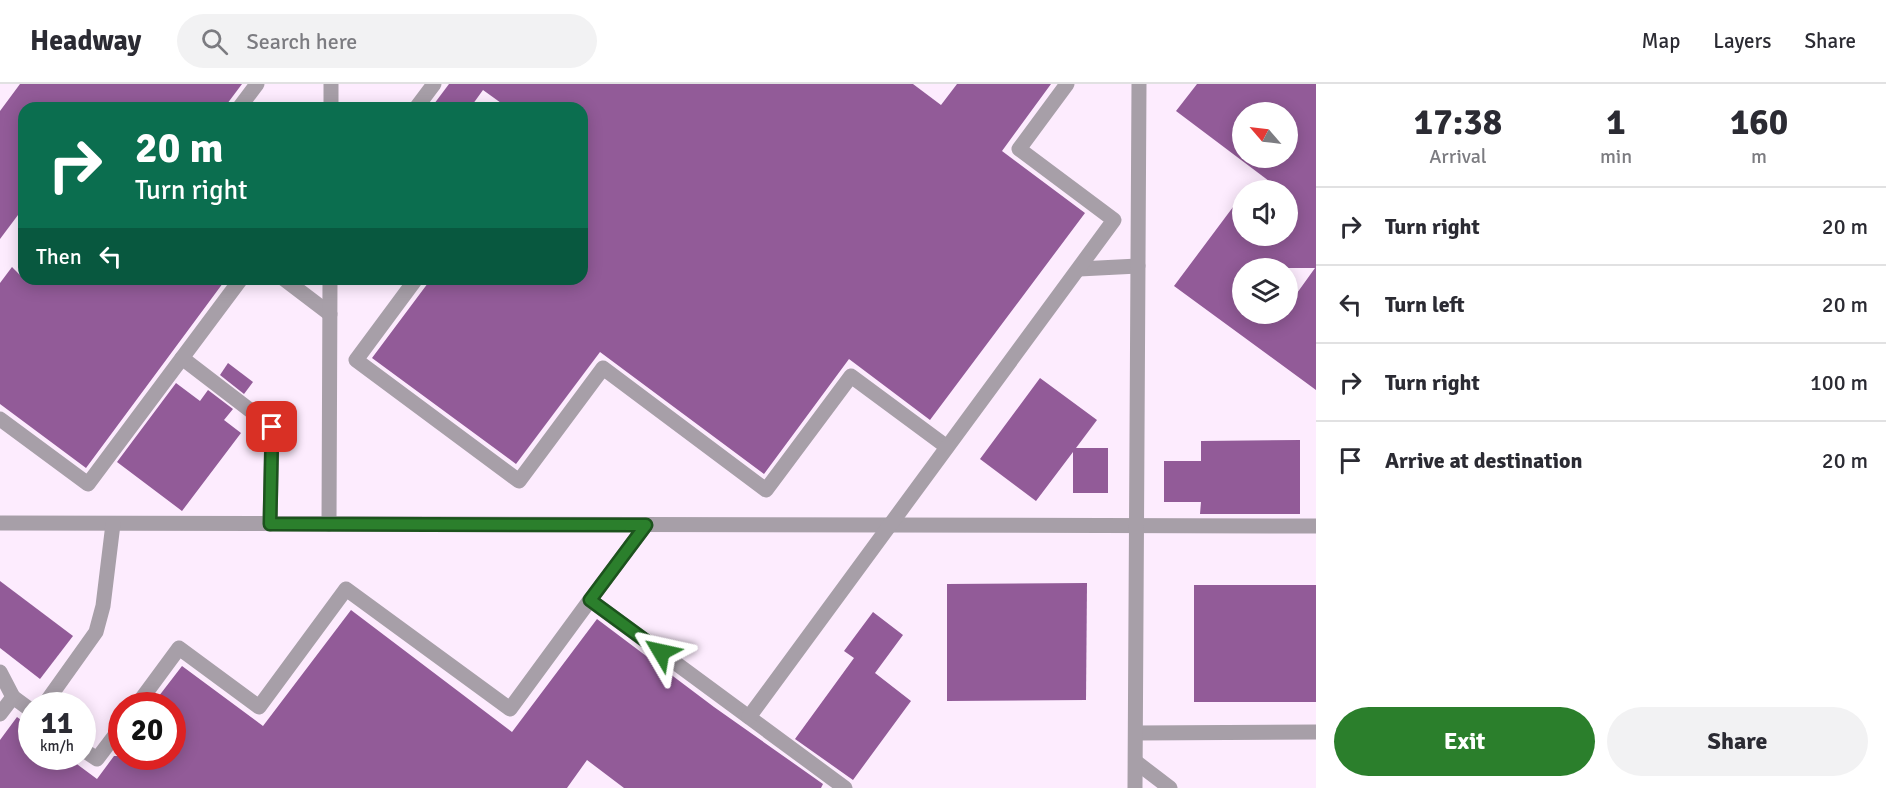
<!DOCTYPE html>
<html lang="en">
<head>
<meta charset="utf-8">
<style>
  body { margin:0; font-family:Signika,sans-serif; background:#f2f2f3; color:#2b2b33; height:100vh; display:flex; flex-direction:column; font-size:22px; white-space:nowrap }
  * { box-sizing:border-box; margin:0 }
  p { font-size:20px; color:#7c7c81 }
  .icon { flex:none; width:33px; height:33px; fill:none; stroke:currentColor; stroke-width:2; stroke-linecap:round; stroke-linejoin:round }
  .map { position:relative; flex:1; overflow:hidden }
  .details { display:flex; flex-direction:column; background:#fff; width:570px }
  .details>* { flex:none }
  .hud { position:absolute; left:18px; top:18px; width:570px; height:183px; border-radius:18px; box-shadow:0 3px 15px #0003; background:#0b6e4f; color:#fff; overflow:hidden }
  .needle { width:39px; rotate:298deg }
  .controls { position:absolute; left:1232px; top:18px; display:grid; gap:12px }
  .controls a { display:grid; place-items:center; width:66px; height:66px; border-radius:50%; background:#fff; box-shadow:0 3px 15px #0003; font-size:30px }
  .speed { position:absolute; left:18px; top:608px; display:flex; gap:12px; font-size:30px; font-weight:700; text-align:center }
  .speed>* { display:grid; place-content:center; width:78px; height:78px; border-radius:50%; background:#fff; box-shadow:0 3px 15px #0003; line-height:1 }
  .speed small { font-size:15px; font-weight:400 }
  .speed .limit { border:9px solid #d22; background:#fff; color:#111 }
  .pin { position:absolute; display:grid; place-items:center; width:51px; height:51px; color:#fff; margin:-26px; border-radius:12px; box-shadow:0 3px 9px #0006 }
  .me { position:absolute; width:66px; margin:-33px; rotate:306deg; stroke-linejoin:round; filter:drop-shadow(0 0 4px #0008) }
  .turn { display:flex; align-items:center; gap:21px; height:126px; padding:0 18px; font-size:27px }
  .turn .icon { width:78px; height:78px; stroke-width:2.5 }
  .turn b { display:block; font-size:42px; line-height:51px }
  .then { display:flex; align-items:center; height:57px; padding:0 18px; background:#0003; gap:12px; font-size:22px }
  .eta { display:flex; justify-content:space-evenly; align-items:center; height:102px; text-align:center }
  .eta b { font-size:36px; font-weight:700; line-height:42px }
  .action { display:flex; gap:12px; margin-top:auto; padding:12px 18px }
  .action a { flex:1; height:69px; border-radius:36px; background:#2b7f2c; color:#fff; font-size:24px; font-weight:700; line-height:69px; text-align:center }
  .action a+a { background:#f2f2f3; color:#2b2b33 }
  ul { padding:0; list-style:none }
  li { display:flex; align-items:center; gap:18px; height:78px; padding:0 18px; border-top:2px solid #e1e1e2 }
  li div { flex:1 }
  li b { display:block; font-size:22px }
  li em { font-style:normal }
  header { display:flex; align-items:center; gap:36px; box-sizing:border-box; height:84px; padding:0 30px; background:#fff; border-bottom:2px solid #e1e1e2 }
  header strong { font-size:28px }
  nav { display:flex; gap:33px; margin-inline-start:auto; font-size:21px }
  .search { width:420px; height:54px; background:#f2f2f3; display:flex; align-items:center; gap:15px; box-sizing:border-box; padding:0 21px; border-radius:33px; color:#7c7c81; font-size:22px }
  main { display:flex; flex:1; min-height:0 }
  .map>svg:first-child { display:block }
</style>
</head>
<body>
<header>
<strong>Headway</strong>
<div class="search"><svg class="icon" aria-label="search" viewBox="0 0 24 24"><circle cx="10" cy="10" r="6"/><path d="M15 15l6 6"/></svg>Search here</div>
<nav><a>Map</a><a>Layers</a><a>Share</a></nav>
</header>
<main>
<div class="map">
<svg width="1316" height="704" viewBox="0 0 1316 704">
  <rect width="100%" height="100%" fill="#fdecfe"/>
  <g fill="#925b98" fill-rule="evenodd">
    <polygon points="20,0 242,0 224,24 24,24 24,123 0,155 0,27"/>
    <polygon points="449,0 913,0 941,21 957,0 1051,0 1002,67 1085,129 930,336 849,275 764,390 600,268 516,380 372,274 431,195 582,195 582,24 508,24 483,6 470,24 431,24"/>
    <path d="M1197,0H1316V306L1174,202L1242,111V152H1287V124L1293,116L1287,111V106H1281L1176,27ZM1242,28H1287V74H1242ZM1242,184H1315L1287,223V230H1242Z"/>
    <polygon points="12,183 24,195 226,195 86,384 0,320 0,199"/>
    <polygon points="228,279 253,298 244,310 220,291"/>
    <polygon points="1040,294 1097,336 1076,364 1108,364 1108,409 1073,409 1073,368 1036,417 980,375"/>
    <polygon points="176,299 200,317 208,306 233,325 224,336 241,349 182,427 117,378"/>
    <polygon points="1300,356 1300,430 1200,430 1201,418 1164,418 1164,377 1201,377 1201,357"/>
    <polygon points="0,497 73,552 40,595 0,564"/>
    <polygon points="1087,499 1086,616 947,617 947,500"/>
    <rect x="1194" y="501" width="122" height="117"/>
    <polygon points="351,526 512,648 597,535 714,623 823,700 821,704 624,704 587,676 567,704 0,704 0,656 17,633 32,644 32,672 66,672 97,695 114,672 172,672 172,621 152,621 182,582 263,642"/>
    <polygon points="873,528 903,551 875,589 911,617 853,696 795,655 854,574 844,567"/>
  </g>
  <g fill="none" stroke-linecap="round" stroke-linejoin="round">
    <g stroke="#a79fa8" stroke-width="15">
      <polyline points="239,24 257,0"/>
      <polyline points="331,24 331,0"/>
      <polyline points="416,24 434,0"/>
      <polyline points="1079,185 1138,182"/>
      <polyline points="284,195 330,230"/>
      <polyline points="416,195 356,276 519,397 603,284 766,406 851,292 947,363"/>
      <polyline points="182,274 272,343 270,440"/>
      <polyline points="0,335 88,400 241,195"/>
      <polyline points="0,439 1316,442"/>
      <polyline points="329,440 330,195"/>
      <polyline points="590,516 646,441"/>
      <polyline points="0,588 13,613"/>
      <polyline points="44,621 96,548 103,522 113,440"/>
      <polyline points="137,621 179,564 259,623 346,505 510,625 590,516 845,704"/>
      <polyline points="0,630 13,613 32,627"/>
      <polyline points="749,633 1114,136 1019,65 1067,0"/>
      <polyline points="1136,649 1316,648"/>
      <polyline points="82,665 97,675 122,642"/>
      <polyline points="1136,678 1170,704"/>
      <polyline points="1135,704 1139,0"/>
    </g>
  </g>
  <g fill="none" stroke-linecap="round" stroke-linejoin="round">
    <defs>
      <polyline id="route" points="272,343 270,440 646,441 590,516 661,568"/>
    </defs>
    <use href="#route" stroke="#1c531d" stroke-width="15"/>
    <use href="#route" stroke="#2b7f2c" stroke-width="10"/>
  </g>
</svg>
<div class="controls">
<a><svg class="needle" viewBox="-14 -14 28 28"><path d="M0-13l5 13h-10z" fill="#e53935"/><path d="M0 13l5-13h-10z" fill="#7c7c81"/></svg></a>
<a><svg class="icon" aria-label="sound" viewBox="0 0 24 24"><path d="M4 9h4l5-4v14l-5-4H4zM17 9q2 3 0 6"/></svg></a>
<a><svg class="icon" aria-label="layers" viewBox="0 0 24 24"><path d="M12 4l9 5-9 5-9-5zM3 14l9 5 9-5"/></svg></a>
</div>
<div class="speed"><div>11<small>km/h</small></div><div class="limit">20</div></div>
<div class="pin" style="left:272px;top:343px;background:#d93025"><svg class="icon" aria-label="arrive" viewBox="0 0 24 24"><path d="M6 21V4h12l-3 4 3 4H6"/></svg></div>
<svg class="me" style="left:661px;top:568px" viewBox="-20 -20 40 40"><path d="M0-17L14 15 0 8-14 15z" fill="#2b7f2c" stroke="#fff" stroke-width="4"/></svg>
<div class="hud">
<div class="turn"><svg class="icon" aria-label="right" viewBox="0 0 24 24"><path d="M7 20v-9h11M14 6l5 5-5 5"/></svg><div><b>20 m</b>Turn right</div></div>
<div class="then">Then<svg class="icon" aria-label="left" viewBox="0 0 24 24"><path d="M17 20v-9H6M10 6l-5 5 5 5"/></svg></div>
</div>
</div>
<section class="details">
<div class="eta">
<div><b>17:38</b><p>Arrival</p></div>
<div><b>1</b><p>min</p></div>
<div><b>160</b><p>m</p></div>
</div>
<ul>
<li><svg class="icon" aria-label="right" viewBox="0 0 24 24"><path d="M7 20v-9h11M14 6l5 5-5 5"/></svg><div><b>Turn right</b></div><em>20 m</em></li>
<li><svg class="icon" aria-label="left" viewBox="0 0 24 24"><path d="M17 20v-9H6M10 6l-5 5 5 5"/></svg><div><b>Turn left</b></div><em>20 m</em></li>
<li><svg class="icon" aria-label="right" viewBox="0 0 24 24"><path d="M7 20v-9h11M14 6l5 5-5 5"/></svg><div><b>Turn right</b></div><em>100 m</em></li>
<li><svg class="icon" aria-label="arrive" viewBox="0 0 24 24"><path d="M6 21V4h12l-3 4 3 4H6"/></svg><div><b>Arrive at destination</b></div><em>20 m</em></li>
</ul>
<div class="action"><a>Exit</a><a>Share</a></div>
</section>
</main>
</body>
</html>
